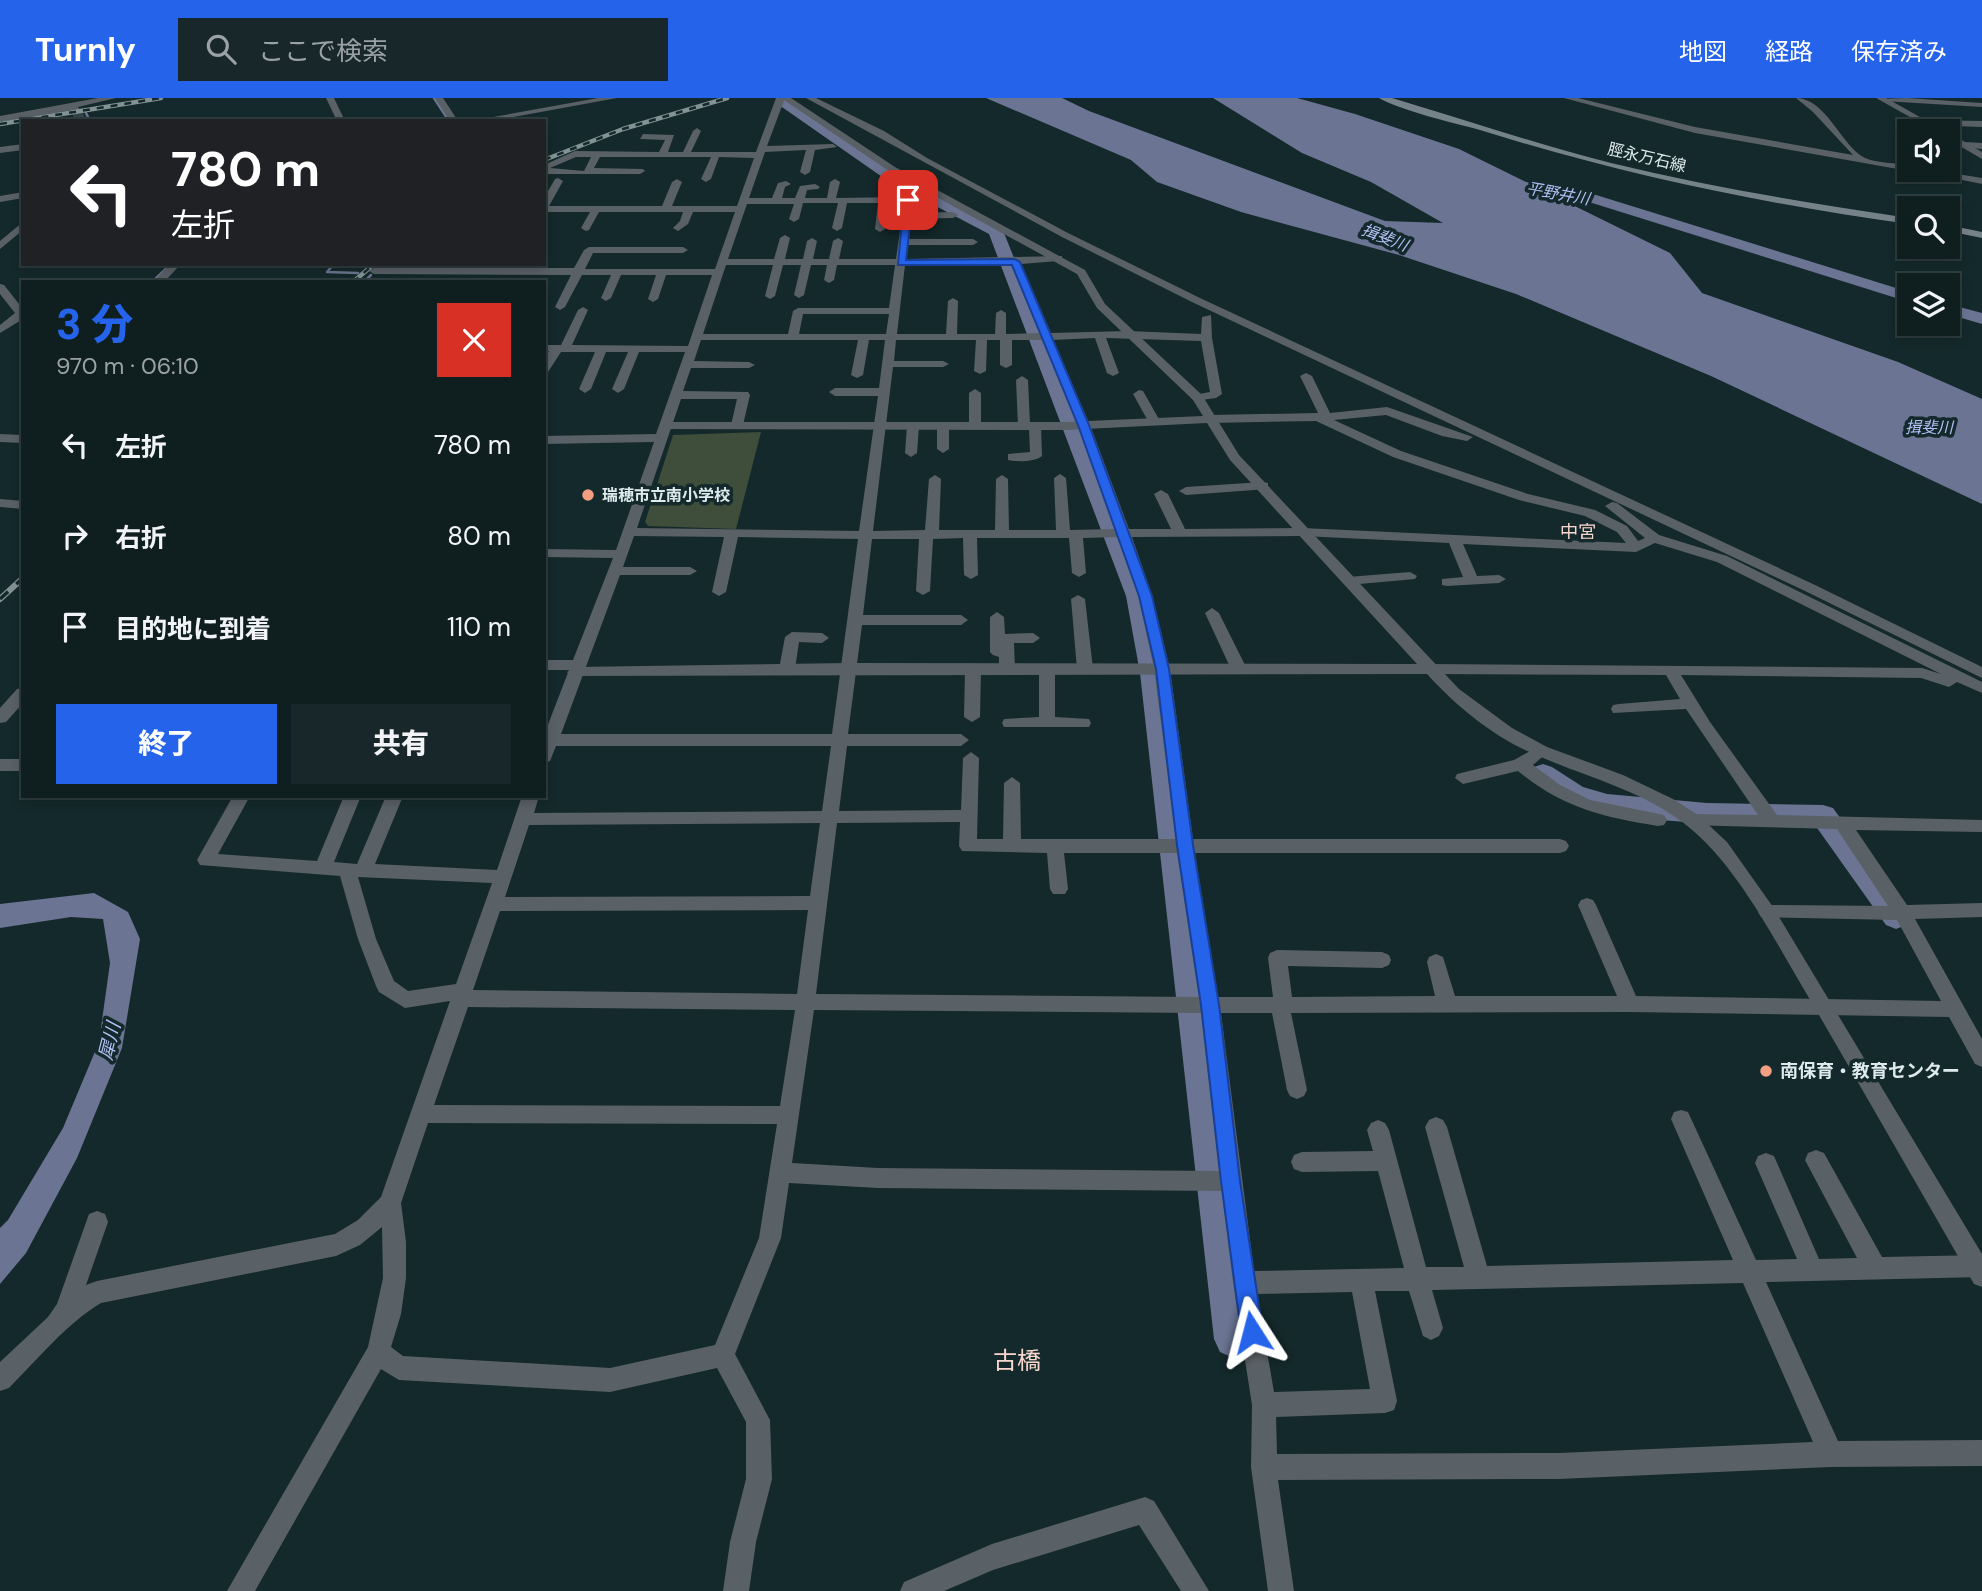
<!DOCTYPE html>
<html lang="ja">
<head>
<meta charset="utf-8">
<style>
  body { margin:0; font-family:"DM Sans","Noto Sans JP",sans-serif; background:#182729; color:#f1f3f6; height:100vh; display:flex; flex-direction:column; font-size:26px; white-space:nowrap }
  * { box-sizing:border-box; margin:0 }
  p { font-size:23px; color:#9ba2a5 }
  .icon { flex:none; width:38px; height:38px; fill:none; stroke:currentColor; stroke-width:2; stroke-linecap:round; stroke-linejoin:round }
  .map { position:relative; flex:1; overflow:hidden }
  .drawer { position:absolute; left:21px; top:182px; width:525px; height:518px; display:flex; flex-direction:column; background:#0f1f20; border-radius:0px; box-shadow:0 4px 10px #0003,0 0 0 2px #2f3d3e }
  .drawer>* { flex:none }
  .banner { position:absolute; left:21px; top:21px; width:525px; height:147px; border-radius:0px; box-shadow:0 4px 10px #0003,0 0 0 2px #2f3d3e; background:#202124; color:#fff; overflow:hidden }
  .buttons { position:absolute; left:1897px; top:21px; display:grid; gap:14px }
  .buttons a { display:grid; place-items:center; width:63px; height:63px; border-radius:0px; background:#0f1f20; box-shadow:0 4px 10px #0003,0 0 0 2px #2f3d3e; font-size:35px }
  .pin { position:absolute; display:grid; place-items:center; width:60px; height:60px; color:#fff; margin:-30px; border-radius:14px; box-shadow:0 4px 10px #0006 }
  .me { position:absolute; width:77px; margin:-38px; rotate:351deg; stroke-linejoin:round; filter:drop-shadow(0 0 5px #0008) }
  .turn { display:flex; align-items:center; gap:24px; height:147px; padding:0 35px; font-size:32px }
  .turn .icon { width:91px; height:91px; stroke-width:2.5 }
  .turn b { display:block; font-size:49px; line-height:60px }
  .round { display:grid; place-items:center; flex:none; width:74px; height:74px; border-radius:0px; background:#182729 }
  .head { display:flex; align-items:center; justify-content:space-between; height:119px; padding:0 35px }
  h1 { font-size:42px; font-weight:800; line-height:52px; color:#2563eb }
  .button { display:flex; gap:14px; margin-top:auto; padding:14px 35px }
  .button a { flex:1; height:80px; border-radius:0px; background:#2563eb; color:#fff; font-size:28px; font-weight:800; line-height:80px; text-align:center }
  .button a+a { background:#182729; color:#f1f3f6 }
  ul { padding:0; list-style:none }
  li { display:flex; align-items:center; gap:21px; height:91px; padding:0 35px }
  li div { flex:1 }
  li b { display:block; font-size:26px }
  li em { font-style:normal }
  header { display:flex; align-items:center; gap:42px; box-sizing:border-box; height:98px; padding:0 35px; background:#2563eb; color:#fff }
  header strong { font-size:33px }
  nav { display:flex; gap:38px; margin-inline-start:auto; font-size:24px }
  .search { width:490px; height:63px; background:#182729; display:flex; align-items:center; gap:18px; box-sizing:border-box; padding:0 24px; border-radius:0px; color:#9ba2a5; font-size:26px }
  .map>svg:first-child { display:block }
</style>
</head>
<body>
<header>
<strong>Turnly</strong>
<div class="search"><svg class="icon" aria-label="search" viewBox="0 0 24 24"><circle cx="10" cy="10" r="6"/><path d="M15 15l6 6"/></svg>ここで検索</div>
<nav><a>地図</a><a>経路</a><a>保存済み</a></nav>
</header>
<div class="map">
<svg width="1982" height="1493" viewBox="0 0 1982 1493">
  <rect width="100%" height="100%" fill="#14292b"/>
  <polygon fill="#3e4e3a" points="761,334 736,431 648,428 645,424 673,337"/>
  <g fill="#6b7492">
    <polygon points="986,0 1062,0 1089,13 1385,123 1443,125 1371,84 1302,55 1213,0 1297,0 1355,16 1459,51 1670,155 1702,195 1898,264 1982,301 1982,406 1711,278 1516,196 1399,157 1241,114 1157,84 1131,62"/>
    <polygon points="94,795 128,814 140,841 122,950 77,1060 26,1155 0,1186 0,1130 8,1122 63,1030 99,944 110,865 103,821 71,819 0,830 0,806"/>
  </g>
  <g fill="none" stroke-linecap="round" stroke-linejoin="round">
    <g stroke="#6b7492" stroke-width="2.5">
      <polyline points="434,0 449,23"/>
      <polyline points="86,15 90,23"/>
      <polyline points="334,166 327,174 358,175"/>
      <polyline points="152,184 169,168"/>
      <polyline points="364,184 371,177"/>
    </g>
    <g fill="#6b7492" fill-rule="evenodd">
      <polygon points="784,0 898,77 1002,130 1150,498 1164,575 1252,1241 1246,1254 1233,1260 1220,1254 1214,1241 1140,575 1126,498 989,136 888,83 779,7 777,4"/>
      <polygon points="1498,80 1580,92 1909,194 1909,204 1573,99 1493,87 1491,84"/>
      <polygon points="1948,206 1982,215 1982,226 1948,216"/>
      <path d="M1543,666L1552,669L1583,689L1607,696L1707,705L1823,707L1833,710L1911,819L1906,827L1896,831L1886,827L1815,727C1755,726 1562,732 1530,676L1534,669Z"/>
    </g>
    <polyline stroke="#324648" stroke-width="10" stroke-dasharray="10 4.5" stroke-linecap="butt" points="76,12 80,21"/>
    <g fill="#596066" fill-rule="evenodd">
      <polygon points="98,0 116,0 78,9 80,12 76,14 72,12 0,24 0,18"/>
      <polygon points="326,0 334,0 345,23 337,23"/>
      <polygon points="435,0 443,0 458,23 450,23"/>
      <path d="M776,0H785L767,48L833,46L837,49L815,52L810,74L805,77L800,74L806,52L765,54L749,100H772L778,85L786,83L791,86L785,89L782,100H795L800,88L815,86L820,89L818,91L807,92L805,100H827L830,84L835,81L840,84L836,100L904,99L907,90H913L912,115L953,114L958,117L953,120L911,121L909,141H973L978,144L973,147H908L906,161L1062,158V162L1058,163L1021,166L1051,235L1128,233L1201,236L1202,219L1211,217L1212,240L1222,296L1216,300L1194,303V297L1210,294L1201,243L1106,240L1119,275L1113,278L1107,275L1095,240L1053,242L1090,327L1129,431H1171L1154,396L1161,392L1168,396L1185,431L1302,430L1626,445L1617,434L1585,418L1519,402L1393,359L1316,323L1210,325L1204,321L1210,317L1318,315L1300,278L1306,275L1312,278L1330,315L1387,309L1473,339L1467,343L1442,338L1386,317L1334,322L1401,353L1528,396L1595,412L1627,428L1638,443L1645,440L1605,408L1612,404L1617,405L1659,437L1727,458L1982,584V595L1957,584L1949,589L1921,580L1681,577L1710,624L1777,717L1982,722V734L1856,732L1907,807L1982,805V819L1915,821L1982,941V969L1975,966L1949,919L1630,914L1291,915L1307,992L1304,998L1297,1001L1290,998L1287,992L1272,915H1221L1254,1173L1404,1170L1378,1073L1302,1074L1294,1071L1291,1064L1294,1057L1302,1054L1373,1053L1367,1032L1371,1025L1378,1022L1385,1025L1389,1032L1426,1169H1464L1425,1029L1429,1022L1436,1019L1443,1022L1447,1029L1487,1168L1733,1162L1671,1021L1674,1014L1681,1012L1688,1014L1756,1162L1797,1161L1755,1065L1758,1058L1766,1055L1774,1058L1819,1161L1857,1160L1805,1062L1808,1055L1816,1052L1824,1055L1882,1159L1982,1157V1179L1766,1184L1838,1343L1982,1342V1368L1831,1369L1559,1381L1278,1382L1294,1493H1268L1251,1369L1252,1307L1233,1185L1222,1093L878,1090L789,1085L781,1140L735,1256L770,1322L772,1381L756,1444L749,1493H723L730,1444L746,1381V1324L717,1270L610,1294L399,1282L381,1271L255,1493H227L368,1249L383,1180L382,1129L360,1147L336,1158L101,1205C66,1226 39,1260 9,1290L0,1293V1264L48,1219L57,1206L89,1116L97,1113L105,1116L108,1124L86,1187L97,1183L335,1136L358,1122L381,1099L450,903L405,910L379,894L376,888L358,841L340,778L200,767L197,762L233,698H250L218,756L317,763L344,698H361L334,764L357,766L386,698H403L375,766L497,772L522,698H539L534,715L822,713L831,648H556L550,663L544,665V637L569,572H544V562H573L613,460L544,459V451L616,452L654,344L544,346V338L656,336L685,254H639L624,291L618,295L612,291L628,254H606L591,291L585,295L579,291L595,254H561L548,274L544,275V262L549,253H544V247H561L578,212L583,209L588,212L572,247L688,248L712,177H666L658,201L653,204L648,201L656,177H621L611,200L606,203L601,200L611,177H582L565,209L560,212L555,209L571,177L374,176L369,173L374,170H574L584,152L589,149H683L688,152L683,155H593L585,171H715L735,114H693L688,126L678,133L673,130L680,123L683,114H599L589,132L586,133L581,130L590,114H544V100L555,81L558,80L563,83L549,108H662L672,84L677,81L682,84L672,108H737L754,60L719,59L711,81L706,84L701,81L711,59H600L594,70L643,71L645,73L640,76H544V67L575,53L659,54L665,42L640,41L643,36L674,37L668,54H683L693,33L697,30L701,33L691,54H756ZM576,59H591L584,73L550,70ZM803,105H838L832,130L837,133L842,130L847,105H878L875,131L880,134L885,131L887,105H904L896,161H839L843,143L838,140L833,143L829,161H813L817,143L812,140L807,143L803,161H785L790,140L785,137L780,140L774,161H728L747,106H794L789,121L794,124L799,121ZM726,167H773L765,198L770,201L775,198L783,167H801L794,197L799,200L804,197L811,167H827L824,182L829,185L834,182L837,167H895L889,210H798L793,213L788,236H703ZM905,167H1011L1040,235L1006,236V215L1001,212L996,215L995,236H957L958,203L953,200L948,203L946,236H897ZM803,216H889L886,236H799ZM701,242H858L851,277L857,280L863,277L869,242H885L879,290H835L829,294L835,298H878L859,433L637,430L681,301H737L731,327L737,331L743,327L750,297L748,294L683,293L691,270H749L755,267L749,264L694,263ZM896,242H976L974,273L980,276L986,273L987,242H1000V267L1006,270L1012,267V242H1042L1078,327L1115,431L1070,432L1066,380L1060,376L1054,380L1056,432H1009L1008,381L1002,377L996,381L995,432H939L941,381L935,377L929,381L925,432L873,433L893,269H943L949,266L943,263H894ZM634,438L724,439L712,494L719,498L726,494L738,439L858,441L832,636H561L620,477H690L697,473L690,469H623ZM1302,438L1449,445L1463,479L1442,481V487L1447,488L1499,485L1506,481L1499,477L1477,478L1463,446L1636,454L1655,445L1717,464L1941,576L1922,570L1429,566L1421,571L1429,576L1666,577L1680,601L1619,606L1613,607L1611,611L1613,615L1686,611L1758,717L1692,716L1686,717L1683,722L1686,727L1837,731L1888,808L1767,807L1761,809L1758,814L1761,819L1897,822L1941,903L1636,898L1596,807L1593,802L1587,800L1581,802L1578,807L1617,898H1455L1443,859L1436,856L1429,859L1427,864L1435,898L1292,899L1288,868L1382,870L1389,867L1391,862L1389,857L1382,854L1277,852L1270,855L1268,860L1273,899H1218L1195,755H1560L1566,753L1569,748L1566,743L1560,741H1193L1170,571L1152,497L1132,439ZM1118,439L1138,497L1154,571L1176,741H1021L1020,685L1012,679L1004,685L1003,741H977L979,660L971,654L963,660L961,712L839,713L847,648H961L969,642L961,636H848L862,527H961L968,522L961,517H863L872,441H919L916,493L923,497L930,493L933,441L963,440L964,477L971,481L978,477L977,440H1069L1072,475L1079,479L1086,475L1083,440ZM960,724L959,748L962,753L1047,755L1050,791L1053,796H1065L1068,791L1064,755H1177L1199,899L816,896L837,725ZM820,725L810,798L505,799L529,727ZM358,779L492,785L456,886L408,893L394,883L376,841ZM808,812L797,896L473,892L500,813ZM468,909L795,912L780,1008L434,1007ZM814,912L1201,915L1219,1073L878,1070L792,1065ZM428,1025L777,1026L759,1140L715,1247L610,1270L403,1258L391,1249L401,1216L406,1180V1144L401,1105ZM1743,1185L1813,1344L1559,1355L1277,1356L1276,1319L1385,1315L1394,1312L1397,1303L1375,1193H1409L1423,1238L1431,1242L1439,1238L1443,1230L1432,1192ZM1352,1194L1370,1291L1274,1294L1257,1196Z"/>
      <polygon points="806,0 816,0 884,33 927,60 1068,135 1200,200 1813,486 1982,569 1982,580 1803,492 1192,204 1062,139"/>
      <path d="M1564,0H1578L1695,29L1853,57L1813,14L1796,0C1826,0 1842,49 1865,60C1877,65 1896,65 1909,67V72H1912L1909,73L1695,35Z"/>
      <polygon points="1907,0 1982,5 1982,9 1883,3 1879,1"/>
      <polygon points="1928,22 1982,23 1982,29 1925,27"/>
      <polygon points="1965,44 1982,45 1982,51 1962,49 1961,47"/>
      <polygon points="23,46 23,52 0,55 0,49"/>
      <polygon points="1914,72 1933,72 1982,80 1982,86"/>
      <polygon points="23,124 23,132 0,151 0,143"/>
      <polygon points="170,166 181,166 164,184 153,184"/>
      <polygon points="0,186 4,187 23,211 23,221 0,235 0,227 15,215 0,196"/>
      <path d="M1022,278L1028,282L1030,326L1035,324L1041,328L1042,358C1035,364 1017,364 1008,362V356L1030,354L1029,330L1024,332L1018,328L1016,282Z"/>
      <polygon points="975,291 981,295 981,328 975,332 969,328 969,295"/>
      <polygon points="1139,292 1143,293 1160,323 1158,326 1148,323 1133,296"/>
      <polygon points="913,324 919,328 917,355 911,359 905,355 907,328"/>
      <polygon points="943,324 949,328 949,351 943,355 937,351 937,328"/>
      <polygon points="0,336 23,337 23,345 0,344"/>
      <polygon points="1263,384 1268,385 1268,391 1186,397 1179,393 1186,389"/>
      <polygon points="0,401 23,403 23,411 0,409"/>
      <polygon points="1410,474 1417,478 1415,481 1348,487 1341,483 1348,479"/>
      <polygon points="1078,497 1085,501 1093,571 1085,576 1077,571 1071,501"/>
      <polygon points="1212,510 1219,515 1247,571 1244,575 1239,576 1231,571 1205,515"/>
      <polygon points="997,514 1004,519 1005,536 1033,535 1040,540 1033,545 1014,545 1015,571 1007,576 999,571 999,559 993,557 990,554 990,519"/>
      <polygon points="792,534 822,535 829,540 822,545 799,544 795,571 787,576 779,571 785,539"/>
      <polygon points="973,566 981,571 980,619 972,624 964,619 965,571"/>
      <polygon points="1047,566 1055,571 1055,619 1089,621 1091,625 1089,629 1004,629 1002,625 1004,621 1039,619 1039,571"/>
      <polygon points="23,590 23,605 6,624 0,625 0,610 17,591"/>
      <path d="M1541,647L1549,653L1533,667L1560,687L1590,702L1664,717L1667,722L1664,727L1658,728C1602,719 1563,710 1518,673L1463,686L1455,680L1457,676L1514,662Z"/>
      <rect x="0" y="661" width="23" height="12"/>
      <polygon points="1145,1399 1154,1403 1209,1493 1181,1493 1139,1427 993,1472 944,1493 900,1493 904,1484 992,1446"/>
    </g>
    <g fill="#596066" fill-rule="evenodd">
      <polygon points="598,0 617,0 492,23 471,23"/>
      <path d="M781,0H791L895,69L1085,172L1105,206L1202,297L1239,357L1459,591L1512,630L1547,649L1623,677L1673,701L1698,717L1727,744L1773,809L1982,1156V1189L1974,1186C1917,1087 1860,987 1802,888C1770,834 1735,765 1685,726C1641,692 1586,679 1536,657C1495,640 1457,609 1427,576L570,578L567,574L575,569L849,565L1417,566L1230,362L1207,325L1065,332L661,331L659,328L665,324H1065L1203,318L1193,302L1097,210L1077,176L889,73Z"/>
      <polygon points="1876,0 1886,0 1945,33 1935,33"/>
      <polygon points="1948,34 1982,54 1982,61 1948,41"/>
      <polygon points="23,94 23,100 0,104 0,98"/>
    </g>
    <g fill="#76828a" fill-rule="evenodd">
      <path d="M1379,0H1392C1465,22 1537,46 1611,65C1709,89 1809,105 1909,120V126C1763,106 1620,76 1480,32C1454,25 1399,12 1379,0Z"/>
      <polygon points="1948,127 1982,134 1982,140 1948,133"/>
    </g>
    <defs>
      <g id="rail-far1">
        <polyline points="0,26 161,0"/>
        <polyline points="544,62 623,31 727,0"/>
        <polyline points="353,184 374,166"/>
      </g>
      <polyline id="rail" points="0,501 23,480"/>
    </defs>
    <use href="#rail-far1" stroke="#839395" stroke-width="4.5"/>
    <use href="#rail" stroke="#839395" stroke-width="6"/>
    <use href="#rail-far1" stroke="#14292b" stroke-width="2.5" stroke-dasharray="7" stroke-linecap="butt"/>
    <use href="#rail" stroke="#14292b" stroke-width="3.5" stroke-dasharray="11" stroke-linecap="butt"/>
  </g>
  <polygon fill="#2563eb" stroke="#184099" stroke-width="2" points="908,99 913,102 906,162 1015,161 1020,164 1089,327 1152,498 1169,571 1193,747 1219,907 1240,1083 1263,1234 1260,1241 1252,1244 1245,1241 1241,1234 1221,1083 1201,907 1177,747 1156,571 1139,498 1078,327 1012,167 898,167 904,102"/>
  <g fill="#f39f82" stroke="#14292b" stroke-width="2.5">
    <circle cx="588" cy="397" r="7"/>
    <circle cx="1766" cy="973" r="7"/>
  </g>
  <g text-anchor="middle" stroke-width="7" stroke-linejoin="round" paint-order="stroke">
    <g font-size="16" fill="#deeaec" stroke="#14292b">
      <text transform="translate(1647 59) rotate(13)" y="6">脛永万石線</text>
    </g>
    <g font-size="16" font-style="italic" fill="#b1c1f6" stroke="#14292b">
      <text transform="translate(1558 95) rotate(10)" y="6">平野井川</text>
      <text transform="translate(1385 139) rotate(21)" y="6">揖斐川</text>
      <text x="1929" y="335">揖斐川</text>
    </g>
    <g font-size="16" font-weight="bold" fill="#deeaec" stroke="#14292b" text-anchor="start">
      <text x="602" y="403">瑞穂市立南小学校</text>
    </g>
    <g font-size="18" fill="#f7d6cb" stroke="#14292b">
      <text x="1578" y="440">中宮</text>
    </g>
    <g font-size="18" font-weight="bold" fill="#deeaec" stroke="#14292b" text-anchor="start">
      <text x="1780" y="979">南保育・教育センター</text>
    </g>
    <g font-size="19" font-style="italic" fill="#b1c1f6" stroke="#14292b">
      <text transform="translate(109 943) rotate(-76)" y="7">犀川</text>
    </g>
    <g font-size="24" fill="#f7d6cb" stroke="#14292b">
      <text x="1017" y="1271">古橋</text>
    </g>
  </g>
</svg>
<div class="buttons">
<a><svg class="icon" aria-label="sound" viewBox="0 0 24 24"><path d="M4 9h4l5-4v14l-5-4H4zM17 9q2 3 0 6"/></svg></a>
<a><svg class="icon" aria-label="search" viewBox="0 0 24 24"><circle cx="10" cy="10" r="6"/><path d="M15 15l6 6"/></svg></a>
<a><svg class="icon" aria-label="layers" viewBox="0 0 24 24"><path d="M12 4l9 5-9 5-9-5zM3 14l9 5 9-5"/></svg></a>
</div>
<div class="pin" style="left:908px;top:102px;background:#d93025"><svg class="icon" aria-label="arrive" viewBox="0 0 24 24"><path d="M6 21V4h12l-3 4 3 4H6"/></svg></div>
<svg class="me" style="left:1252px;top:1234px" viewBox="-20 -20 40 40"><path d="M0-17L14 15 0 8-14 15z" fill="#2563eb" stroke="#fff" stroke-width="4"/></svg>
<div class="banner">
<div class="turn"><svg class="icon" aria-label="left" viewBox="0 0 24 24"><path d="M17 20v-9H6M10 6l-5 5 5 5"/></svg><div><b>780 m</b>左折</div></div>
</div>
<section class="drawer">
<div class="head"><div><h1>3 分</h1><p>970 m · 06:10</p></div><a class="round" style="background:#d93025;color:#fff"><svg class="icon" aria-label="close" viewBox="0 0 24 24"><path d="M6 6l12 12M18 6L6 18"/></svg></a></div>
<ul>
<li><svg class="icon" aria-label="left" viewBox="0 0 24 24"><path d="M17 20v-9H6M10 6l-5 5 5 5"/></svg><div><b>左折</b></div><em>780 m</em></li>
<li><svg class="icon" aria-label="right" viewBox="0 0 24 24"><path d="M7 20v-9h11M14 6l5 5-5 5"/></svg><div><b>右折</b></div><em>80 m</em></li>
<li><svg class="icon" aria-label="arrive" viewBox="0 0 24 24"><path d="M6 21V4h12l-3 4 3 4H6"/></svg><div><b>目的地に到着</b></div><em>110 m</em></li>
</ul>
<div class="button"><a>終了</a><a>共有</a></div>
</section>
</div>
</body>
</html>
